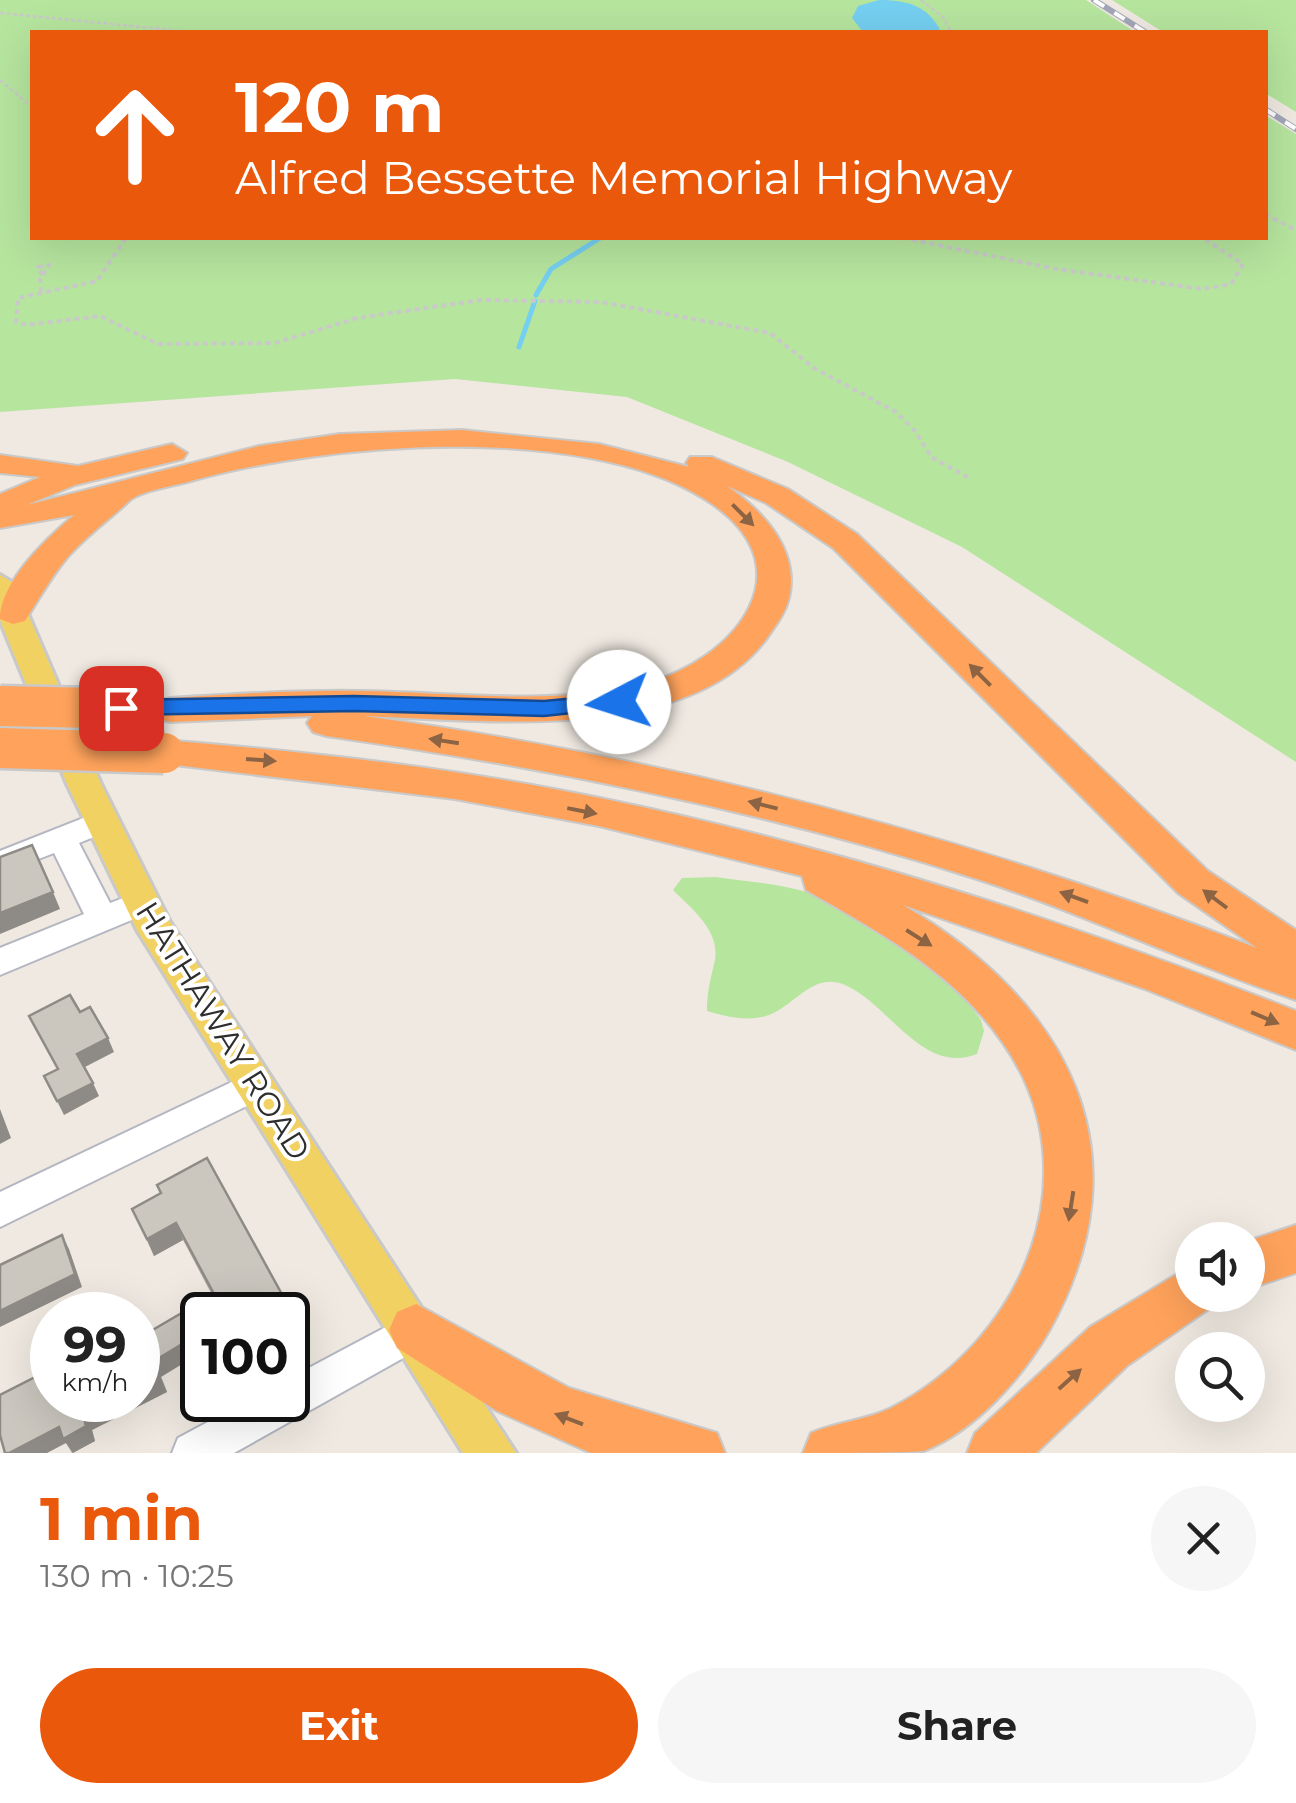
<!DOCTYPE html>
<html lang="en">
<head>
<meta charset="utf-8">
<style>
  body { margin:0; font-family:Montserrat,sans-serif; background:#f6f6f6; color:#222; height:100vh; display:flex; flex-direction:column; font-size:38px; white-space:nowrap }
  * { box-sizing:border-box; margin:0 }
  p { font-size:32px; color:#767676 }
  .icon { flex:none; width:55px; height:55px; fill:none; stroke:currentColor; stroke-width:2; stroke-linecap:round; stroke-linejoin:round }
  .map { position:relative; height:1453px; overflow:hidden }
  .drawer { display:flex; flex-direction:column; background:#fff; flex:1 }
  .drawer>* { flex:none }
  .banner { position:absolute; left:30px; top:30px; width:1238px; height:210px; border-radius:0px; box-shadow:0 10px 40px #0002; background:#ea580c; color:#fff; overflow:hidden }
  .tools { position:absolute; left:1175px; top:1222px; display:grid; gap:20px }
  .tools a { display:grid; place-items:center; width:90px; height:90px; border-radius:50%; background:#fff; box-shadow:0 10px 40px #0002; font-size:50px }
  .speed { position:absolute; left:30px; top:1292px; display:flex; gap:20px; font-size:50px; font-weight:700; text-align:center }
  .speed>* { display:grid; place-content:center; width:130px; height:130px; border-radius:50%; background:#fff; box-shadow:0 10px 40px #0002; line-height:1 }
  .speed small { font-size:25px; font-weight:400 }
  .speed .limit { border:5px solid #111; border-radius:15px; background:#fff; color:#111 }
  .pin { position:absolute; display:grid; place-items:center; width:85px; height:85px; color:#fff; margin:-42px; border-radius:20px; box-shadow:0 5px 15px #0006 }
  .me { position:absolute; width:110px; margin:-55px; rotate:265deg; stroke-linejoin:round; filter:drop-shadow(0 0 8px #0008) }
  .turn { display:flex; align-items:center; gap:35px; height:210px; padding:0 40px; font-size:45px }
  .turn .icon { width:130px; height:130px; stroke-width:2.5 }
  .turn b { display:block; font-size:70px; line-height:85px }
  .round { display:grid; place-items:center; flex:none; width:105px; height:105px; border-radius:52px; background:#f6f6f6 }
  .overview { display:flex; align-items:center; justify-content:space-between; height:170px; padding:0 40px }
  h1 { font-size:60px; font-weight:700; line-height:75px; color:#ea580c }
  .button { display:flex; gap:20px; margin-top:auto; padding:20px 40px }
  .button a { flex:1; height:115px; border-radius:60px; background:#ea580c; color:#fff; font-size:40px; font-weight:700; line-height:115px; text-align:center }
  .button a+a { background:#f6f6f6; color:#222 }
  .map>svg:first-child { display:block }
</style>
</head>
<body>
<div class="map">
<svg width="1296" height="1453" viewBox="0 0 1296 1453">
  <rect width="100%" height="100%" fill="#efe9e1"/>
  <g fill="#b6e59e">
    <polygon points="0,0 1086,0 1135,32 32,32 32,238 1265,238 1265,115 1296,134 1296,762 962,547 788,462 627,397 455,379 0,412"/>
    <polygon points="1112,0 1296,0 1296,112 1265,93 1265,32 1163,32"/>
    <path d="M716,877C739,881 763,882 786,887C857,901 941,961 981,1020L984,1031L977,1054C923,1076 888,1003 845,985C814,971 795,1005 769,1015C749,1022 727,1017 707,1011C707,992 710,982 714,964C723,933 692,909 673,890L682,878Z"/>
  </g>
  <path fill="#75cff0" d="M879,0C907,0 929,6 941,32H863L852,18L858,6Z"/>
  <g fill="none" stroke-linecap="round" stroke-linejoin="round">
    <polyline stroke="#75cff0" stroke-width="4" points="708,32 721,32"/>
    <g stroke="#75cff0" stroke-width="5">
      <polyline points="536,295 551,269 600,238"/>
      <polyline points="519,347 535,301"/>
    </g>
    <defs>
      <g id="minor">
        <polygon points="101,811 111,814 116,822 111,830 79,843 110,903 142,891 153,895 157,903 153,911 0,975 0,948 84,914 54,853 0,874 0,851"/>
        <polygon points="255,1071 267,1076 272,1086 267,1096 0,1227 0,1192"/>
        <polygon points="416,1311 430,1317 436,1330 430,1343 234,1453 172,1453 178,1438 249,1400 288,1400 288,1379"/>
      </g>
      <polygon id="major" points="0,575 15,584 101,784 170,922 516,1453 463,1453 137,930 67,784 0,620"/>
      <g id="highway">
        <path d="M462,430L599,444L689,467L686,463L690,457H712L788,489L857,534L1208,871L1296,930V1000C1188,964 1085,914 977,879C765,811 546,767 326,736L313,732L307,723L312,716L171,722L158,719L152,710L158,701L171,698C234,694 297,690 360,691C452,692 549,706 640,685C735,662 814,566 703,498C581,422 324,443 191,481C175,486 138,491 128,502C109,520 85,537 67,558C51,577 39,599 25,621L13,624L0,619C0,582 47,538 74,515L0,528V494L40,477L0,473V455L78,466L172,444L187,453L183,459L75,485L27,505L259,446L340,434ZM727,486L766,503L833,548L1178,893L1257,948C968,836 671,758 364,716C482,720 688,746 767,638C776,625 785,614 789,598C800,550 763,511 727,486Z"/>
        <path d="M164,740C310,752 456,768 600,798C839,847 1069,922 1296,1011V1050L1145,989L903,905C1068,1002 1149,1152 1049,1331C1022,1378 976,1430 924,1451C905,1453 828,1453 803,1453L811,1433C836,1422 867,1420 891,1408C1024,1340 1094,1173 1003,1043C954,972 879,932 806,890L802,876L599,826L455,799L150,762L145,753L150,744Z"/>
        <polygon points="1296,1225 1296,1273 1248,1289 1248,1241"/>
        <polygon points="1192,1265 1192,1295 1216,1295 1210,1308 1128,1365 1036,1453 967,1453 975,1433 1090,1327"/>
        <polygon points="416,1304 569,1388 717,1433 725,1453 591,1453 497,1411 397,1348 389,1330 397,1312"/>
      </g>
    </defs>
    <use href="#minor" stroke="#b4b7c1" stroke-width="4"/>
    <use href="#major" stroke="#c9c9c9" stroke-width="6"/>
    <use href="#highway" stroke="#c9c9c9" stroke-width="4"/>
    <g stroke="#c9c9c9" stroke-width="2.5" stroke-dasharray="4 2.5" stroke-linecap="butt">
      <polyline points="921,0 943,17 951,32"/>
      <polyline points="0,13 182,31"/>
      <polyline points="0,80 32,107"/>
    </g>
    <g stroke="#c9c9c9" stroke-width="4" stroke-dasharray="5 4" stroke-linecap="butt">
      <polyline points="1265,214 1296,230"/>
      <polyline points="126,238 97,281 18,298 16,322 26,325 100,316 158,344 275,343 357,318 481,300 601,302 770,333 814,368 896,412 916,432 931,457 971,479"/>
      <polyline points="903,238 1056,269 1203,289 1231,284 1243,264 1203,238"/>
      <polyline points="41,292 40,279 49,265 38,267 42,275"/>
    </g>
    <use href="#minor" fill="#fff" fill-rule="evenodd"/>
    <use href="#major" fill="#f2d163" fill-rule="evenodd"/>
    <use href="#highway" fill="#ffa35c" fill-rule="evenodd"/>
    <defs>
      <g id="rail">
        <polyline points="1094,0 1145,32"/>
        <polyline points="1265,109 1296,129"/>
      </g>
    </defs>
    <use href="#rail" stroke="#a3a6b8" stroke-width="6"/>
    <use href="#rail" stroke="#fff" stroke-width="4" stroke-dasharray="12" stroke-linecap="butt"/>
    <defs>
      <g id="highway-bridge">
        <polyline points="0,706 142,709"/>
        <polyline points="0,748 164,753"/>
      </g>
    </defs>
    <use href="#highway-bridge" stroke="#c9c9c9" stroke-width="45" stroke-linecap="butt"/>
    <use href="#highway-bridge" stroke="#ffa35c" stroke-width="40"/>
  </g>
  <polygon fill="#afaba4" points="160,1194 289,1314 202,1315 161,1377 167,1392 92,1430 95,1441 72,1453 66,1443 49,1370 134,1307 146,1334 212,1295 183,1240 154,1256 132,1209"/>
  <g fill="#8e8b86">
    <polygon points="53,892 60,909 0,934 0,913"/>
    <polygon points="108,1038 114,1052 83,1068 77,1054"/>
    <polygon points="93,1083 99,1096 64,1115 57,1101"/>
    <polygon points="0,1109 11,1138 0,1144"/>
    <polygon points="176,1223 183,1240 154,1256 147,1239"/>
    <polygon points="62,1235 69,1249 82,1287 0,1327 0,1311"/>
    <polygon points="284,1298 289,1314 256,1315"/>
    <polygon points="202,1332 202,1352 161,1377 167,1392 92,1430 95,1441 73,1453 66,1443 47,1453 9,1453 113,1400 138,1400 138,1387 154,1361"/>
  </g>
  <g fill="#cbc7bf" stroke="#8e8b86" stroke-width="2.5">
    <polygon points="32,845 53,892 0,913 0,857"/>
    <polygon points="70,995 80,1012 90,1007 108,1038 77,1054 93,1083 57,1101 44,1076 58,1069 29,1016"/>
    <polygon points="207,1158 284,1298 256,1315 202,1315 202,1332 154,1361 159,1376 138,1387 138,1316 144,1335 214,1294 176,1223 147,1239 132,1209 161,1193 157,1185"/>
    <polygon points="62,1235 75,1274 0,1311 0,1265"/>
    <polygon points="134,1307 137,1315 117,1315"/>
    <polygon points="52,1347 52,1400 113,1400 83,1415 86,1426 63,1439 59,1427 9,1453 5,1453 0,1435 0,1395 49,1370 43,1352"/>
  </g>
  <defs><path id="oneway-solid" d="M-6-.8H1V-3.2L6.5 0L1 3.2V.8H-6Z" transform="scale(2.5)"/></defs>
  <g fill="#8c6343">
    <use href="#oneway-solid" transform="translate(743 515) rotate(45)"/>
    <use href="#oneway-solid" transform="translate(980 675) rotate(-135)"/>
    <use href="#oneway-solid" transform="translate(444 741) rotate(-171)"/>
    <use href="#oneway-solid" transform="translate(261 760) rotate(4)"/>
    <use href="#oneway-solid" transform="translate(763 805) rotate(-166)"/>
    <use href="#oneway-solid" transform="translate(582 811) rotate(11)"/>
    <use href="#oneway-solid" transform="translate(1074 897) rotate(-160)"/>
    <use href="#oneway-solid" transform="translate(1215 899) rotate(-143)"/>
    <use href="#oneway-solid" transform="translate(919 938) rotate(32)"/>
    <use href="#oneway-solid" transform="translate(1265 1018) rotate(23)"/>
    <use href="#oneway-solid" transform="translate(1071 1206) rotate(99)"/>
    <use href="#oneway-solid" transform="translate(1070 1379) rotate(-42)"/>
    <use href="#oneway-solid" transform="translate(569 1419) rotate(-159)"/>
  </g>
  <polygon fill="#1a73e8" stroke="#114b97" stroke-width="2.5" points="619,694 630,702 627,707 544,716 354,711 121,715 110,708 121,700 354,696 544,701"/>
  <g text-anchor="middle" stroke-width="8" stroke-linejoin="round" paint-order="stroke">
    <g font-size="32" fill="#2e2e2e" stroke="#fff">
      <text transform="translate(223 1031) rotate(58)" y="11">HATHAWAY ROAD</text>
    </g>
  </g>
</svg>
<div class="tools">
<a><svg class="icon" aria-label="sound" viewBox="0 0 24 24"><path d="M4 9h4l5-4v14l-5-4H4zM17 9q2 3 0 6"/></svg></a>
<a><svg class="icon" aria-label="search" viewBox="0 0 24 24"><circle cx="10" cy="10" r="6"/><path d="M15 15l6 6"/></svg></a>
</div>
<div class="speed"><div>99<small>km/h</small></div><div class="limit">100</div></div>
<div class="pin" style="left:121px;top:708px;background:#d93025"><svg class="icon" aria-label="arrive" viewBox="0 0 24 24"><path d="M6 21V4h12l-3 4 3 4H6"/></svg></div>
<svg class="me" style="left:619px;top:702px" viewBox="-20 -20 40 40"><circle r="19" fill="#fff"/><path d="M0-13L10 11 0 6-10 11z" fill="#1a73e8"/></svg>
<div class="banner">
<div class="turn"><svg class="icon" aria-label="ahead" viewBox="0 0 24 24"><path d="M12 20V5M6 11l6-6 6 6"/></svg><div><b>120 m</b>Alfred Bessette Memorial Highway</div></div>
</div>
</div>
<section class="drawer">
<div class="overview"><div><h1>1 min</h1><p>130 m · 10:25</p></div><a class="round"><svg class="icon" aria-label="close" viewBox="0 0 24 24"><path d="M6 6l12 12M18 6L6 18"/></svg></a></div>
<div class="button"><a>Exit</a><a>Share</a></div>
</section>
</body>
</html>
